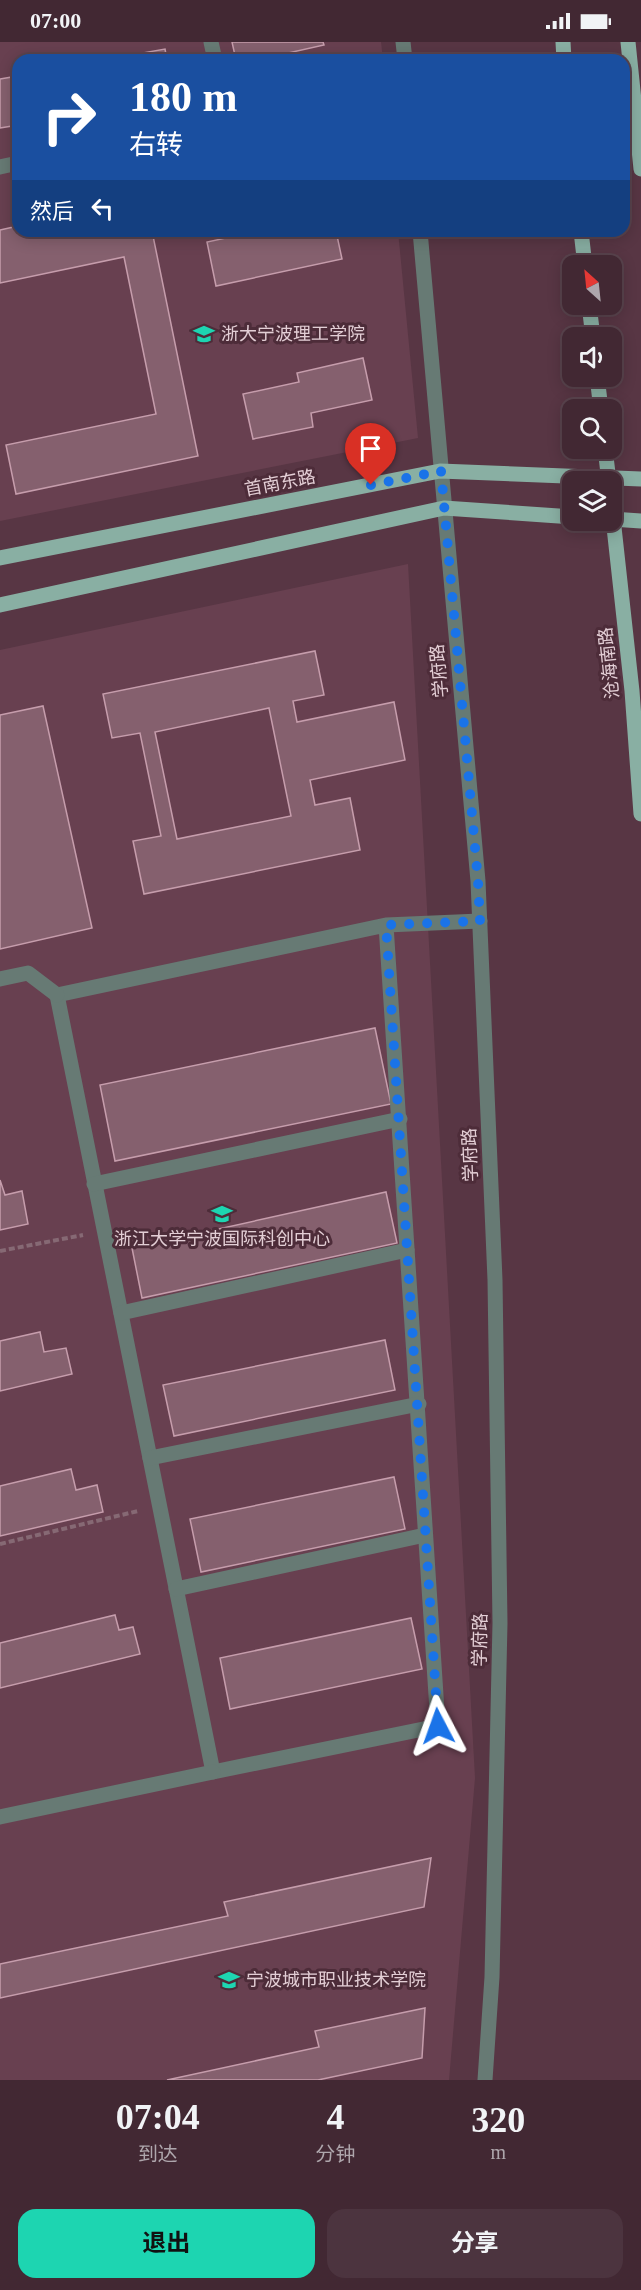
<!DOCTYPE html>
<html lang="zh">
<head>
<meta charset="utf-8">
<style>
  body { margin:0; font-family:"Times New Roman","Noto Sans SC",serif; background:#4c343f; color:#f1f3f6; height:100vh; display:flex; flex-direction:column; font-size:22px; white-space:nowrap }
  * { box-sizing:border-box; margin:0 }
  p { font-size:20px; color:#aea6ac }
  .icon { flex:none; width:33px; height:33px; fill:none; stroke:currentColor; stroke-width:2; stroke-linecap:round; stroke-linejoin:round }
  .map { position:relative; height:2038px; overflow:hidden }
  .details { display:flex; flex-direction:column; background:#422833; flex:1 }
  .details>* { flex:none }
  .guide { position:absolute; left:12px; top:12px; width:618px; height:183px; border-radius:18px; box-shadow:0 3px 15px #0003,0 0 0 2px #5a444e; background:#1a4fa0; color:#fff; overflow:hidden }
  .needle { width:39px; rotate:333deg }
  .tools { position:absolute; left:562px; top:213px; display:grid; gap:12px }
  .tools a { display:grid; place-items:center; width:60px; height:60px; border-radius:12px; background:#422833; box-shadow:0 3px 15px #0003,0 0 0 2px #5a444e; font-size:30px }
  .pin { position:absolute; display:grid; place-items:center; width:51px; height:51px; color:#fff; margin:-62px -26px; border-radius:50% 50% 50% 0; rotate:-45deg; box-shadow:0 0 6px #0007 }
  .pin .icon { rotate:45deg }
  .me { position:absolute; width:66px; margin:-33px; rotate:356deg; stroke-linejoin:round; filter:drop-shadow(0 0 4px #0008) }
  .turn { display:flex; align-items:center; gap:21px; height:126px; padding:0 18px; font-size:27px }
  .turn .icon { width:78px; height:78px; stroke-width:2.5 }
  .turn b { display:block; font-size:42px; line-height:51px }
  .then { display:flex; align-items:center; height:57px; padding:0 18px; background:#0003; gap:12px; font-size:22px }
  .eta { display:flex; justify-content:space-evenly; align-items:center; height:102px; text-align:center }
  .eta b { font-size:36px; font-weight:700; line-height:42px }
  .primary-button { display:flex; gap:12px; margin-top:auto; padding:12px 18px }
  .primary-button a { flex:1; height:69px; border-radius:18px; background:#1dd5b1; color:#111; font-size:24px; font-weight:700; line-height:69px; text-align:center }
  .primary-button a+a { background:#4c343f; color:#f1f3f6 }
  .status { display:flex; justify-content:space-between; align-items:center; height:42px; padding:0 30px; background:#422833; direction:ltr }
  .status svg { height:16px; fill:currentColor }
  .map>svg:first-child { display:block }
</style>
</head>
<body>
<div class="status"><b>07:00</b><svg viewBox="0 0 49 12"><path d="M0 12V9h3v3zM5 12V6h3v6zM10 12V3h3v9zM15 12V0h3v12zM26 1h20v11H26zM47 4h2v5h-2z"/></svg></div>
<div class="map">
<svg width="641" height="2038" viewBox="0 0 641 2038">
  <rect width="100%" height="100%" fill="#583644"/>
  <g fill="#684050">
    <polygon points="0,0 381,0 383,18 18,18 18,189 398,189 418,396 0,479"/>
    <polygon points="408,522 475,1736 449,2038 0,2038 0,608"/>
  </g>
  <g fill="#85606e" stroke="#c69dac" stroke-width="1.5" fill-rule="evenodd">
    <polygon points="232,0 323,0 324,3 257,18 236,18"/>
    <polygon points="165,7 167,18 103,18"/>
    <polygon points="18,34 18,83 0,86 0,37"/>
    <polygon points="18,184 18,189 152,189 198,414 16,452 6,403 156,372 124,215 0,241 0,188"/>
    <polygon points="258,189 336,189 342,217 216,244 207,200"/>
    <polygon points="363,316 372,358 311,371 313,385 253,397 243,352 299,340 297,331"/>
    <path d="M315,609L324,653L293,659L297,680L394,660L405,718L310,738L315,763L350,756L360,808L144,852L133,799L161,794L140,691L112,696L103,652ZM269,666L291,774L177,797L155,690Z"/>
    <polygon points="43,664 92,886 0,907 0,673"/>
    <polygon points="375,986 391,1062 115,1119 100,1043"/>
    <polygon points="0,1138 5,1153 22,1149 28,1182 0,1188"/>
    <polygon points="386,1150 397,1201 142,1256 132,1206"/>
    <polygon points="40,1290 44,1310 66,1306 72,1332 0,1349 0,1299"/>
    <polygon points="385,1298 395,1348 174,1394 163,1343"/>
    <polygon points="71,1427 76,1448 97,1443 103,1470 0,1494 0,1444"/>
    <polygon points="394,1435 405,1487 201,1530 190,1477"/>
    <polygon points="115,1573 119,1588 133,1585 140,1612 0,1646 0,1601"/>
    <polygon points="411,1576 422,1627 230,1667 220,1616"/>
    <polygon points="431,1816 424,1865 0,1956 0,1922 228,1874 224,1860"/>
    <polygon points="425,1966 422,2016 318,2038 167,2038 319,2005 315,1989"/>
  </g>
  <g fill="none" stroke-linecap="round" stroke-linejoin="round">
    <g stroke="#866974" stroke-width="4" stroke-dasharray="6 3" stroke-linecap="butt">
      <polyline points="0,1209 83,1193"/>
      <polyline points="0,1502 138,1469"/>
    </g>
    <g stroke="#677a74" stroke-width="15">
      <polyline points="211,0 215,18"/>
      <polyline points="403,0 405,18"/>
      <polyline points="0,125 18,121"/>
      <polyline points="420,189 478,839 495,1238 500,1581 492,1935 485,2038"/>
      <polyline points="386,883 438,1684 213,1730 57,953 386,883 480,879"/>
      <polyline points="0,937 28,931 57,953"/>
      <polyline points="94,1142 400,1077"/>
      <polyline points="121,1271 407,1208"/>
      <polyline points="150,1416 419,1362"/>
      <polyline points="176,1547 425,1493"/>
      <polyline points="0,1775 213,1730"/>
    </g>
    <g stroke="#89afa3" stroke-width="15">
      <polyline points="563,0 564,18"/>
      <polyline points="628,0 641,127"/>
      <polyline points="581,189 585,224"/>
      <polyline points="589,262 593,296"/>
      <polyline points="597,334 601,368"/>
      <polyline points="605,406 609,440"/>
      <polyline points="612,467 632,649 641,772"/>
      <polyline points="612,477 641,479"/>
      <polyline points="0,516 440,429 641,437"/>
      <polyline points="0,563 444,466 573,475"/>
    </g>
  </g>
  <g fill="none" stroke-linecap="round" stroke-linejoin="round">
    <polyline stroke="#1a73e8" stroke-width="10" stroke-dasharray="0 18" points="371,443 441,429 478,839 480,879 386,883 438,1684"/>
  </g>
  <defs>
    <symbol id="university-bare" viewBox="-9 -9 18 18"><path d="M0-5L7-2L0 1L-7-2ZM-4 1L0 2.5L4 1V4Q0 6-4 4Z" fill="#1dd5b1" stroke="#4d2c39" stroke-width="2.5" paint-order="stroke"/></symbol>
  </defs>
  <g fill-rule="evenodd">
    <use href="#university-bare" x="189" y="277" width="30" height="30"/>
    <use href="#university-bare" x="207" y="1157" width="30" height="30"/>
    <use href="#university-bare" x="214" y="1923" width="30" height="30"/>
  </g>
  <g text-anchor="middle" stroke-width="6" stroke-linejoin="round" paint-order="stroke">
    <g font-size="18" fill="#e3ced5" stroke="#4d2c39" text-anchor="start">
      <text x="221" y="298">浙大宁波理工学院</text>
      <text x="222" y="1203" text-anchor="middle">浙江大学宁波国际科创中心</text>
      <text x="246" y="1944">宁波城市职业技术学院</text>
    </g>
    <g font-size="18" fill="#e3ced5" stroke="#4d2c39">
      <text transform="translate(280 441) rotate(-11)" y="6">首南东路</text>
      <text transform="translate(609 621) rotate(-96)" y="6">沧海南路</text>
      <text transform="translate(439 629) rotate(-95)" y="6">学府路</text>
      <text transform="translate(470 1113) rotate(-92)" y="6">学府路</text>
      <text transform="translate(480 1598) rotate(-89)" y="6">学府路</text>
    </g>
  </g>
</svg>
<div class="tools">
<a><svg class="needle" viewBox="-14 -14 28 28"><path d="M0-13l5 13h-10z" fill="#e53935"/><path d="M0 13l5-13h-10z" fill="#aea6ac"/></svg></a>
<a><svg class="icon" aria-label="sound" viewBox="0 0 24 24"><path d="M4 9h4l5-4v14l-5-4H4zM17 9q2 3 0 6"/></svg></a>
<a><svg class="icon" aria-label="search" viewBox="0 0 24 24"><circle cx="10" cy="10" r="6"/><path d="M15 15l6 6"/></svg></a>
<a><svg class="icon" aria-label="layers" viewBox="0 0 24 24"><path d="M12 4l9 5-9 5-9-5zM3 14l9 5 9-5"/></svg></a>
</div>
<div class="pin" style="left:371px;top:443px;background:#d93025"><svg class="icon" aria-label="arrive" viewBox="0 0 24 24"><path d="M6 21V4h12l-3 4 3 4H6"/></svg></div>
<svg class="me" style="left:438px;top:1684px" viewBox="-20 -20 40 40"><path d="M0-17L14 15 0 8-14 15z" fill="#1a73e8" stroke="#fff" stroke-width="4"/></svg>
<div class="guide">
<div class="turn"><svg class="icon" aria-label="right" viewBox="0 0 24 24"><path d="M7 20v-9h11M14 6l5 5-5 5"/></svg><div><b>180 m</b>右转</div></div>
<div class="then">然后<svg class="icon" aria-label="left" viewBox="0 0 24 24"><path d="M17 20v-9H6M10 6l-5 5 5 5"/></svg></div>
</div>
</div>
<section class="details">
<div class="eta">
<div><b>07:04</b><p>到达</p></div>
<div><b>4</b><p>分钟</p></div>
<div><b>320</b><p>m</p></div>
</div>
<div class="primary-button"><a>退出</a><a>分享</a></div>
</section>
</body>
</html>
